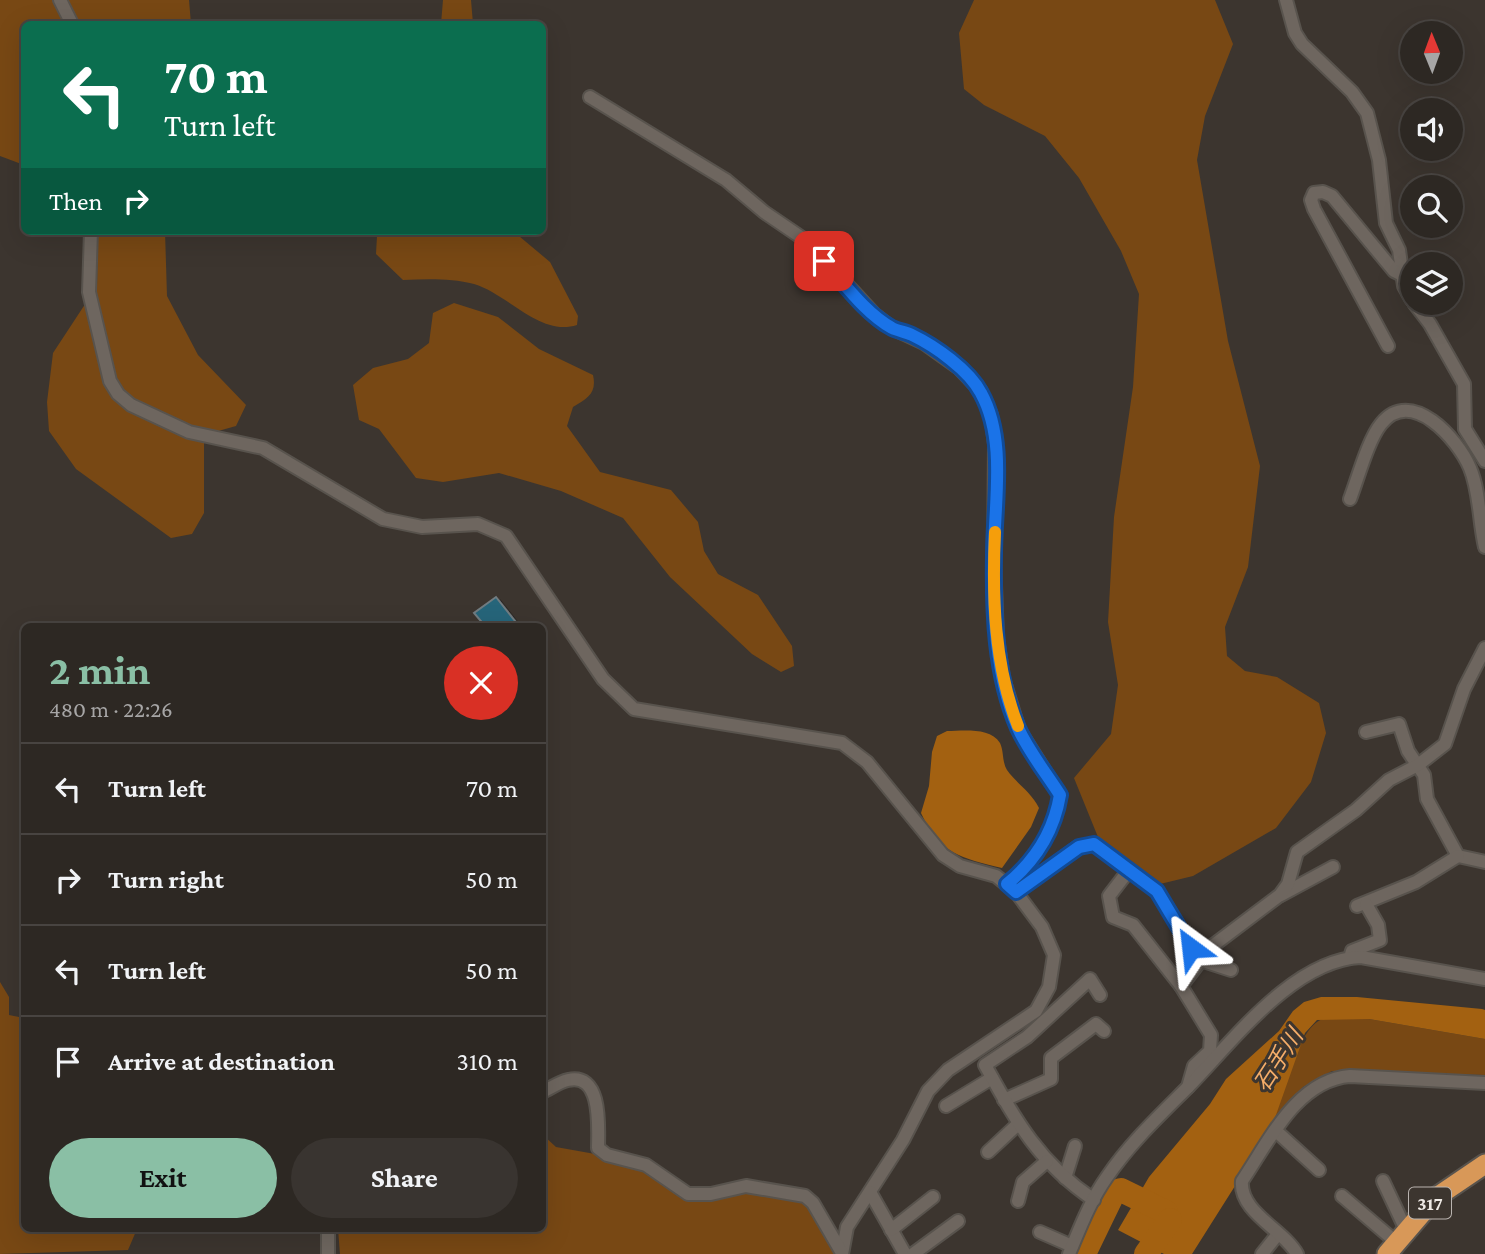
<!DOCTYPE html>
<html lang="en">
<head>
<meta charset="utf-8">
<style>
  body { margin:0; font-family:"Crimson Pro","Noto Sans JP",serif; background:#393430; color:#f1f3f6; height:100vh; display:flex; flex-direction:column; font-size:26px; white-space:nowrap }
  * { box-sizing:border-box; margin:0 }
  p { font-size:23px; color:#a7a6a6 }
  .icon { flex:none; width:38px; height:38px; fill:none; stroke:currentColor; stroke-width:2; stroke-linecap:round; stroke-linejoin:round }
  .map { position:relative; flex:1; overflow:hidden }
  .side { position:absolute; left:21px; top:623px; width:525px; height:609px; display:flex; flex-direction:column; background:#2d2823; border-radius:10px; box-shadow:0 7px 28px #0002,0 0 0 2px #484441 }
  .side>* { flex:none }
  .hud { position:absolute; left:21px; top:21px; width:525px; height:214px; border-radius:10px; box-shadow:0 7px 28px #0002,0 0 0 2px #484441; background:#0b6e4f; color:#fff; overflow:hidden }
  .needle { width:46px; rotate:359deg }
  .tools { position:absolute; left:1400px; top:21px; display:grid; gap:14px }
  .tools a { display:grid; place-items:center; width:63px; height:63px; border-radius:50%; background:#2d2823; box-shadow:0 7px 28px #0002,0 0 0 2px #484441; font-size:35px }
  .pin { position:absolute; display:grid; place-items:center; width:60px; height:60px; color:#fff; margin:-30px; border-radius:14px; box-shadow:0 4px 10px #0006 }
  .me { position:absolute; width:77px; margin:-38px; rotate:330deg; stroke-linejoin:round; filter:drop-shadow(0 0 5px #0008) }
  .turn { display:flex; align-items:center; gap:24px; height:147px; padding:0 28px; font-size:32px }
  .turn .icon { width:91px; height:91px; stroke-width:2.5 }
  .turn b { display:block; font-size:49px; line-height:60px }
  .then { display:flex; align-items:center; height:66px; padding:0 28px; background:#0003; gap:14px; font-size:26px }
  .round { display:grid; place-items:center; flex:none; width:74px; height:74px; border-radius:37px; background:#393430 }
  .summary { display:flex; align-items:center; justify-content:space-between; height:119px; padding:0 28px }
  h1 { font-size:42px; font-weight:700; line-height:52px; color:#8abfa5 }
  .action { display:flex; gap:14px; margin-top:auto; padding:14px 28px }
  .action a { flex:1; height:80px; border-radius:42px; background:#8abfa5; color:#111; font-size:28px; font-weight:700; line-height:80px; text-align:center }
  .action a+a { background:#393430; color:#f1f3f6 }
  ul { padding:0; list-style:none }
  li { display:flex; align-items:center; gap:21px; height:91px; padding:0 28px; border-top:2px solid #484441 }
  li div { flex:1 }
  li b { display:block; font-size:26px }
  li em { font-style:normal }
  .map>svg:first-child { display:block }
</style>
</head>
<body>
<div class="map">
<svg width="1485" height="1254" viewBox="0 0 1485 1254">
  <defs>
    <filter id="shadow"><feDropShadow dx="3.5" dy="3.5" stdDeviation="0" flood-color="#0009"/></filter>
  </defs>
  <rect width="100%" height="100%" fill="#3c352f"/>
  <g fill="#784814">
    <polygon points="0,0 189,0 191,24 24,24 24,165 0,156"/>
    <polygon points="443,0 471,0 473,24 441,24"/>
    <polygon points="974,0 1215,0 1233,44 1205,116 1197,160 1228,341 1260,466 1248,567 1225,627 1227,656 1245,671 1277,677 1319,703 1326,733 1311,782 1276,828 1193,876 1156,885 1100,842 1074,778 1111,734 1118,685 1108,622 1114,517 1133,387 1139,294 1121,251 1079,178 1045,136 984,105 964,89 959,33"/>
    <polygon points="98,231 165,231 167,296 198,355 246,405 236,426 204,435 204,513 192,534 171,538 76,469 49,431 47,402 53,353 97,286"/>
    <path d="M394,231H513L550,262L578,316L577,325C540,337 508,294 474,284C451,278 426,279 403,280L376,254L377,236Z"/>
    <path d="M454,303L498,317L539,349L593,375C597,393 588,398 573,407L567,426L600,472L671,490L698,522L704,551L718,574L758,595L792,646L794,666L781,672L752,654L670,577L623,518L561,491L499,473L443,482L416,478L379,429L359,420L353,385L373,368L408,359L429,343L433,313Z"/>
    <polygon points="0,982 9,997 9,1015 24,1018 24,1228 137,1229 128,1250 0,1254"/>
    <path d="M1326,1018L1369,1019L1485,1039V1075L1332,1071L1303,1087L1271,1128C1280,1102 1297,1023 1326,1018Z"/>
    <polygon points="543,1135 556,1147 595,1154 654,1172 694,1191 745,1187 794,1195 824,1212 839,1254 340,1254 338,1229 542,1228"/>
  </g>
  <g fill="#a36111">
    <path d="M947,731C963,731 990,727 1000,743C1004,751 1002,762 1007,770C1017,784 1031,792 1039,808L1031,827L1002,868C961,858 940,854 921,813L929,786L932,752L937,736Z"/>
    <polygon points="1321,997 1357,997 1482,1009 1485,1010 1485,1039 1369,1019 1317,1020 1305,1033 1271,1129 1192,1254 1164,1254 1118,1230 1149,1177 1210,1104 1226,1079 1279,1031 1293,1011 1304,1002"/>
  </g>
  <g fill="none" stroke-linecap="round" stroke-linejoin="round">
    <g stroke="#a36111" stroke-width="24">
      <polyline points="1084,1254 1114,1192 1121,1190 1166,1212"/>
      <polyline points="1146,1254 1170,1220"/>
    </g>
  </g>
  <polygon fill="#25657a" stroke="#717c81" stroke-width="2" filter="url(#shadow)" points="496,597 519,626 485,626 474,613"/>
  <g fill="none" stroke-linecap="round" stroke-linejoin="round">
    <defs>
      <g id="minor">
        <polyline points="60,0 72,24"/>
        <polyline points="1286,0 1295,33 1302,44 1352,92 1367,113 1379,160 1386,223 1399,250 1404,286 1412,300"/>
        <path d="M590,97L726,180L764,212L808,242L874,314L892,328L924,343L959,368L980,390L991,415L995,444L994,557L997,639L1003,678L1019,730L1060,795C1054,831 1035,861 1007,884"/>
        <polyline points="91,231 89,292 110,381 118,394 131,405 189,432 263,448 383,519 422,527 478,524 506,536 603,679 634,709 842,743 867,762 943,855 960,866 996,876 1016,892 1042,927 1054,955 1049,987 1036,1011 948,1070 928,1091 903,1140 847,1227 842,1254"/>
        <polyline points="1414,303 1430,324 1464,384 1465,429 1485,461"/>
        <polyline points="1388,346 1314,209 1311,200 1314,193 1323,192 1332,196 1394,271 1402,275"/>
        <path d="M1350,499C1358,478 1368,440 1381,424C1411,386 1458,439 1470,468C1480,492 1479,522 1485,547"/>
        <polyline points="1366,732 1399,724 1408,751 1424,775 1427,799 1458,856 1485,862"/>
        <polyline points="1129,870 1109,896 1113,917 1133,925 1181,986"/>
        <polyline points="1016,892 1078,847 1095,844 1157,891 1200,960 1231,970"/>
        <polyline points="1281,895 1333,867"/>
        <polyline points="1357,906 1416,882 1458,856"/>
        <polyline points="1350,958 1352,951 1380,940 1378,925 1366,904"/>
        <polyline points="1188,1087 1194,1066 1210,1051 1211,1035 1181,986 1211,947 1280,895 1288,884 1297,852 1356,810 1389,780 1418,765 1445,744 1464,689 1485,648"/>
        <path d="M542,1092C551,1088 559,1082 568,1080C603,1072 598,1129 598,1148L607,1155L646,1165L688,1194H711L746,1186L805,1196L813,1203L842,1253"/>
        <polyline points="1004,1100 1051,1079 1051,1058 1096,1024 1104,1031"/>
        <polyline points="946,1106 992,1078"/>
        <polyline points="1276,1131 1319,1170"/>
        <polyline points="988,1152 1017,1125"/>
        <polyline points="1065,1178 1075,1146"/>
        <polyline points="1383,1181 1406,1230"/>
        <polyline points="870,1192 905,1254"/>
        <polyline points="1342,1196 1396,1242"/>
        <path d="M1094,1200C1039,1163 1016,1121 985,1065L1027,1037L1090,979L1100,995"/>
        <polyline points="1018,1201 1023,1182 1047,1161"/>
        <polyline points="891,1230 933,1197"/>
        <polyline points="1040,1232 1072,1246"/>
        <polyline points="328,1254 328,1228"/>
        <polyline points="913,1254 958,1221"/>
        <path d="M1069,1254C1080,1228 1090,1201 1107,1177C1130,1143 1160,1115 1189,1086C1233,1041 1293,960 1361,957L1485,979"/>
        <polyline points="1262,1254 1278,1234"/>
        <path d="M1297,1254C1284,1230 1239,1212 1242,1181C1269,1141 1297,1080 1350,1076L1485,1083"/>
      </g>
      <polyline id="trunk" points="1387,1254 1435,1198 1485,1164"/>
    </defs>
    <use href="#minor" stroke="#58534d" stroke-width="16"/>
    <use href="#trunk" stroke="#58534d" stroke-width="23"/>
    <use href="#minor" stroke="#6e665f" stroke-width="12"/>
    <use href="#trunk" stroke="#d89858" stroke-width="19"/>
  </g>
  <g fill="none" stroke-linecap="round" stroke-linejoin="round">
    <defs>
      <path id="route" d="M824,261C844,283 865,313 892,328C898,331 906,332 912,335C935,346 969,370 981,393C1007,440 994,504 994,555C993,612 995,675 1018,728C1029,752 1046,773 1060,795C1054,831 1035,861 1007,884L1016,892L1079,847L1094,844L1157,891L1191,948"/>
    </defs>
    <use href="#route" stroke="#114b97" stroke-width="18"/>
    <use href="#route" stroke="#1a73e8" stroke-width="12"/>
    <path stroke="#f59e0b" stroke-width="12" d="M995,532C992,596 994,665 1018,726"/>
  </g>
  <g text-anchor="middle" stroke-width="6" stroke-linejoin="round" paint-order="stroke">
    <rect fill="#3c352f" stroke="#bab4b0" stroke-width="2" x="1409" y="1187.5" width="42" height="31" rx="5"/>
    <g font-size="19" font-weight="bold" fill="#f0ebe7">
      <text x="1430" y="1210">317</text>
    </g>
    <g font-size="23" font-style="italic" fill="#f5ad69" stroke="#3c352f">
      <text transform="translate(1278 1060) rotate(-57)" y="8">石手川</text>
    </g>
  </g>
</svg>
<div class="tools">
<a><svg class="needle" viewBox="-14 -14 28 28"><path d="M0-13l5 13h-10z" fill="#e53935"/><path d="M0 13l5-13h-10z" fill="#a7a6a6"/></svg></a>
<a><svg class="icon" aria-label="sound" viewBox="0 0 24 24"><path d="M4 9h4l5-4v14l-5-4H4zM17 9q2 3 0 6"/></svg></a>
<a><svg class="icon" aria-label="search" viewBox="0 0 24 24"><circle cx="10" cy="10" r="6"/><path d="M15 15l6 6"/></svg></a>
<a><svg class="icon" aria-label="layers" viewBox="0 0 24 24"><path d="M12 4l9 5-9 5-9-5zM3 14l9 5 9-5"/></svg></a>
</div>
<div class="pin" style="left:824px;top:261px;background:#d93025"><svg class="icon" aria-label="arrive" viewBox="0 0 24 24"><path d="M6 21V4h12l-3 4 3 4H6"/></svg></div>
<svg class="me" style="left:1191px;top:948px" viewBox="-20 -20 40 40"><path d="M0-17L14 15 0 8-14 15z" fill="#1a73e8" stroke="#fff" stroke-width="4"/></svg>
<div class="hud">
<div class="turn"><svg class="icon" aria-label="left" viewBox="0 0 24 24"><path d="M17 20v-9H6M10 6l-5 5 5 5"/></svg><div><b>70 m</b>Turn left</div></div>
<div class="then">Then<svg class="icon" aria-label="right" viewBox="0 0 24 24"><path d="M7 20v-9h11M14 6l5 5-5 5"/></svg></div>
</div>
<section class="side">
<div class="summary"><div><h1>2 min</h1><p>480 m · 22:26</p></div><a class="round" style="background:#d93025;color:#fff"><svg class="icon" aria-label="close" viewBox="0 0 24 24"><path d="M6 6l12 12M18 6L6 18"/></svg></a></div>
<ul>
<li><svg class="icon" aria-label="left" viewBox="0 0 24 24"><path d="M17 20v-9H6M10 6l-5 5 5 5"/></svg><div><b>Turn left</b></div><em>70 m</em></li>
<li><svg class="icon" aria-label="right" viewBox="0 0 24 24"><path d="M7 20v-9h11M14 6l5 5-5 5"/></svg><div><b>Turn right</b></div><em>50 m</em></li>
<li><svg class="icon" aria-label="left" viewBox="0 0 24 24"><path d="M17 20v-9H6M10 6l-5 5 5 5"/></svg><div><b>Turn left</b></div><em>50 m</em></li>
<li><svg class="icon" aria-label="arrive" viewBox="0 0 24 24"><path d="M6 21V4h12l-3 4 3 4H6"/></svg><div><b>Arrive at destination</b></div><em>310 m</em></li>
</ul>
<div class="action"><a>Exit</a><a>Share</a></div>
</section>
</div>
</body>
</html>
